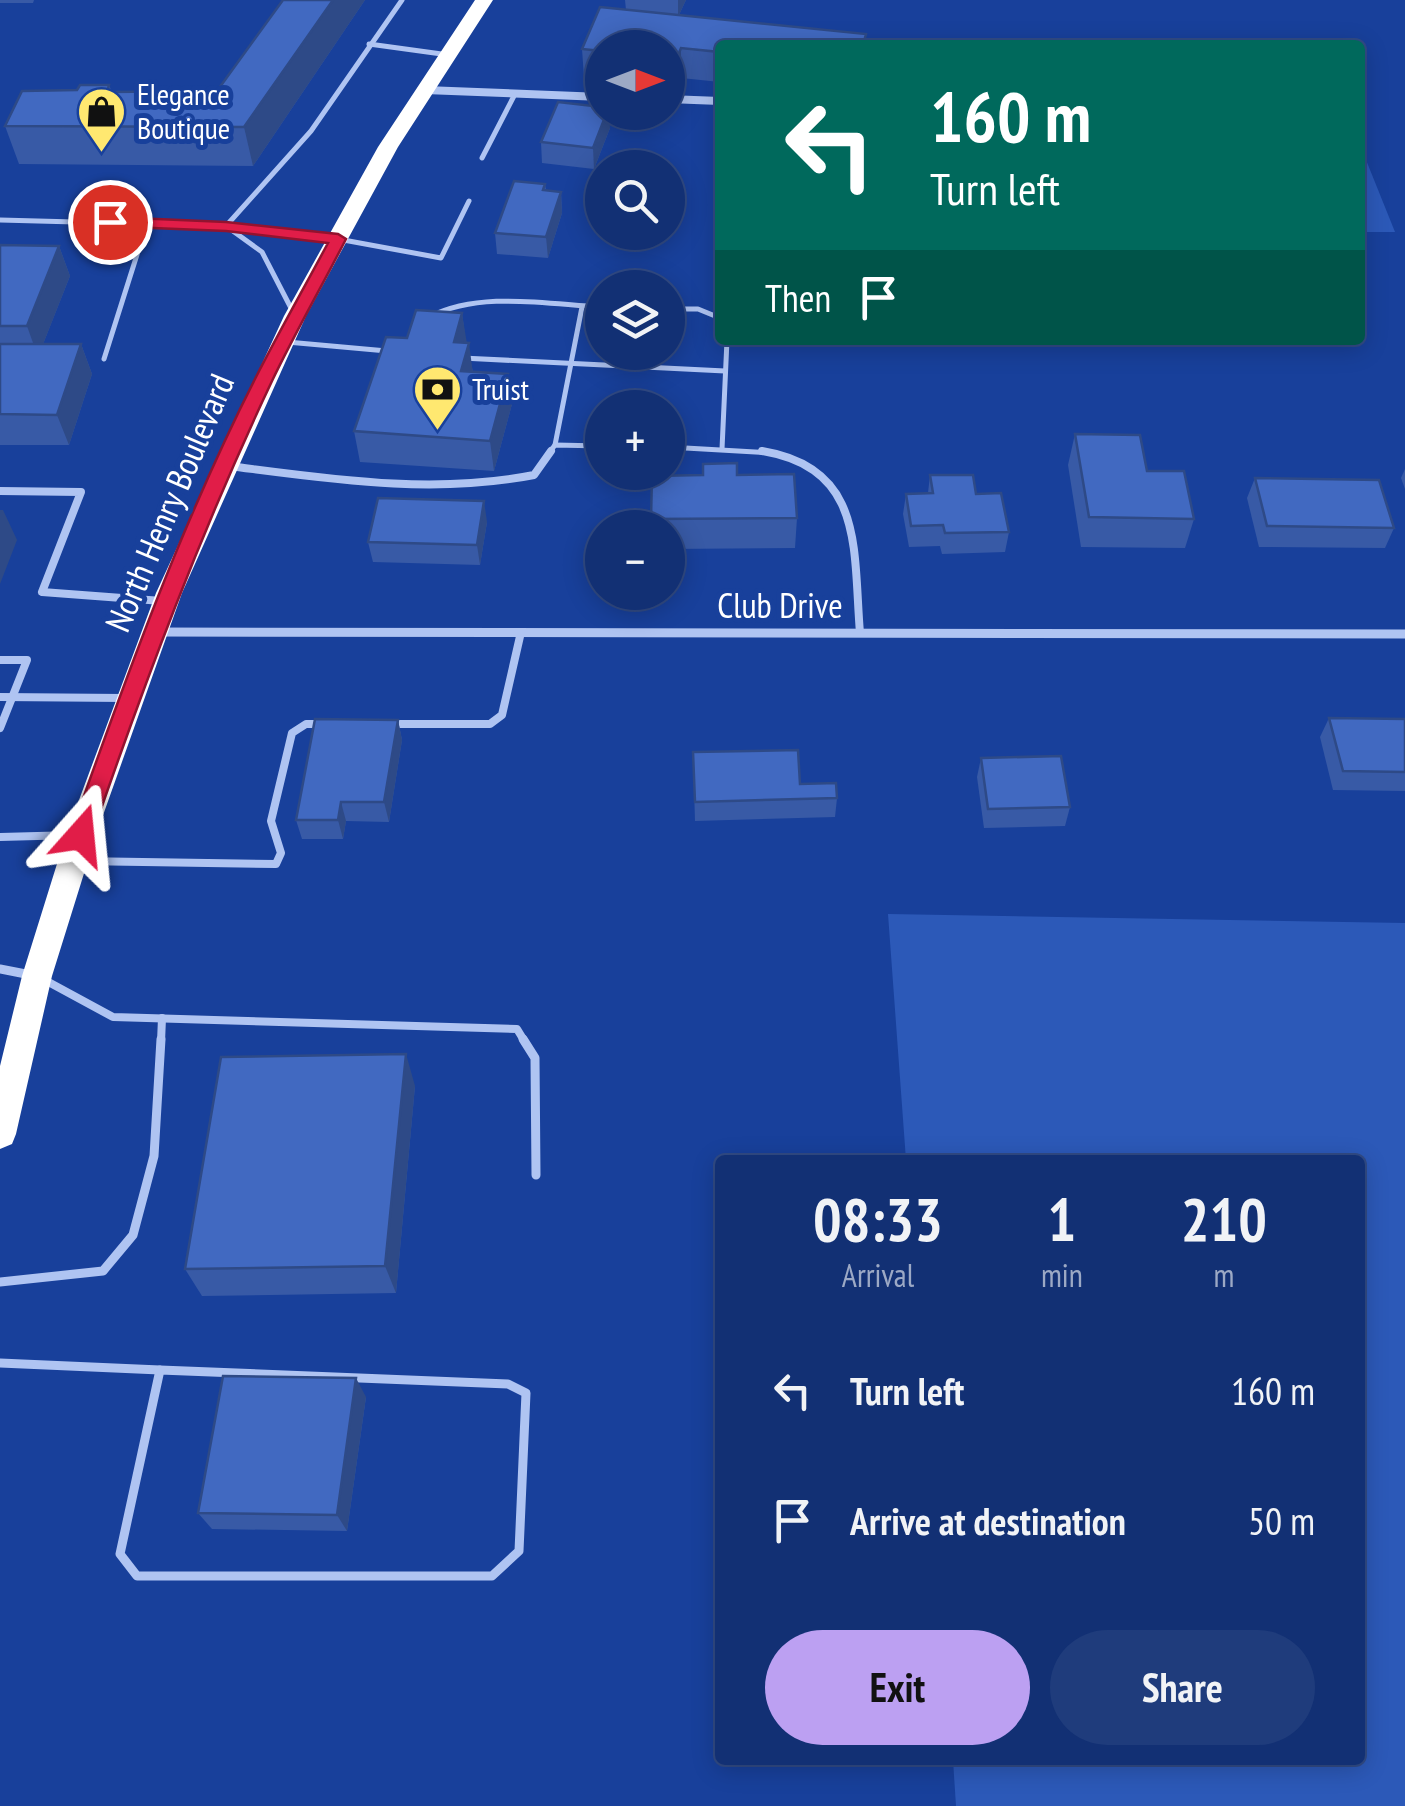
<!DOCTYPE html>
<html lang="en">
<head>
<meta charset="utf-8">
<style>
  body { margin:0; font-family:"PT Sans Narrow",sans-serif; background:#1f3c7c; color:#f1f3f6; height:100vh; display:flex; flex-direction:column; font-size:38px; white-space:nowrap }
  * { box-sizing:border-box; margin:0 }
  p { font-size:32px; color:#9ca9c5 }
  .icon { flex:none; width:55px; height:55px; fill:none; stroke:currentColor; stroke-width:2; stroke-linecap:round; stroke-linejoin:round }
  .map { position:relative; flex:1; overflow:hidden }
  .drawer { position:absolute; left:715px; top:1155px; width:650px; height:610px; display:flex; flex-direction:column; background:#123074; border-radius:10px; box-shadow:0 5px 25px #0003,0 0 0 2px #314b86 }
  .drawer>* { flex:none }
  .top-card { position:absolute; left:715px; top:40px; width:650px; height:305px; border-radius:10px; box-shadow:0 5px 25px #0003,0 0 0 2px #314b86; background:#00695c; color:#fff; overflow:hidden }
  .needle { width:65px; rotate:90deg }
  .buttons { position:absolute; left:585px; top:30px; display:grid; gap:20px }
  .buttons a { display:grid; place-items:center; width:100px; height:100px; border-radius:50%; background:#123074; box-shadow:0 5px 25px #0003,0 0 0 2px #314b86; font-size:50px }
  .pin { position:absolute; display:grid; place-items:center; width:85px; height:85px; color:#fff; margin:-42px; border:5px solid #fff; border-radius:50%; box-shadow:0 2px 10px #0007 }
  .me { position:absolute; width:110px; margin:-55px; rotate:18deg; stroke-linejoin:round; filter:drop-shadow(0 0 8px #0008) }
  .turn { display:flex; align-items:center; gap:35px; height:210px; padding:0 50px; font-size:45px }
  .turn .icon { width:130px; height:130px; stroke-width:2.5 }
  .turn b { display:block; font-size:70px; line-height:85px }
  .then { display:flex; align-items:center; height:95px; padding:0 50px; background:#0003; gap:20px; font-size:38px }
  .eta { display:flex; justify-content:space-evenly; align-items:center; height:170px; text-align:center }
  .eta b { font-size:60px; font-weight:800; line-height:70px }
  .primary-button { display:flex; gap:20px; margin-top:auto; padding:20px 50px }
  .primary-button a { flex:1; height:115px; border-radius:60px; background:#bca0f2; color:#111; font-size:40px; font-weight:800; line-height:115px; text-align:center }
  .primary-button a+a { background:#1f3c7c; color:#f1f3f6 }
  ul { padding:0; list-style:none }
  li { display:flex; align-items:center; gap:30px; height:130px; padding:0 50px }
  li div { flex:1 }
  li b { display:block; font-size:38px }
  li em { font-style:normal }
  .map>svg:first-child { display:block }
</style>
</head>
<body>
<div class="map">
<svg width="1405" height="1806" viewBox="0 0 1405 1806">
  <rect width="100%" height="100%" fill="#18409b"/>
  <g fill="#2c59b8">
    <polygon points="1360,145 1395,232 1360,232"/>
    <polygon points="888,914 1405,923 1405,1806 956,1806 953,1760 1360,1760 1360,1160 906,1160"/>
  </g>
  <g fill="none" stroke-linecap="round" stroke-linejoin="round">
    <g stroke="#afc4f2" stroke-width="5">
      <polyline points="369,44 449,55"/>
      <polyline points="482,158 515,94"/>
      <polyline points="0,220 226,226 338,239 441,258 469,201"/>
      <polyline points="668,309 698,309 720,318"/>
      <polyline points="293,312 262,252 226,226 311,131 402,0"/>
      <path d="M429,317C480,291 546,304 602,307"/>
      <polyline points="287,342 387,351"/>
      <polyline points="462,358 725,371"/>
      <polyline points="104,359 147,223"/>
      <polyline points="555,445 582,307"/>
      <polyline points="668,447 774,453"/>
      <polyline points="722,449 727,340"/>
      <polyline points="549,453 555,445 602,446"/>
    </g>
    <g stroke="#afc4f2" stroke-width="8">
      <path d="M762,451C865,468 853,550 860,633"/>
      <path d="M229,466C331,479 432,495 534,475L551,451"/>
      <polyline points="0,491 81,492 42,592 162,601"/>
      <polyline points="0,660 27,660 0,728"/>
      <polyline points="0,697 125,698"/>
      <polyline points="390,724 490,724 502,715 521,632"/>
      <polyline points="0,837 75,835"/>
      <polyline points="78,861 276,864 281,853 271,821 292,733 306,724 321,724"/>
      <polyline points="41,978 113,1017 517,1029 525,1042"/>
      <polyline points="161,1042 162,1018"/>
    </g>
    <g stroke="#afc4f2" stroke-width="9">
      <polyline points="523,1039 535,1058 536,1175"/>
      <polyline points="0,1282 103,1271 133,1235 154,1156 161,1039"/>
      <polyline points="0,1363 160,1370"/>
      <polygon points="160,1370 508,1384 526,1393 519,1551 492,1576 137,1576 120,1554"/>
    </g>
    <g stroke="#afc4f2" stroke-width="8">
      <polyline points="425,90 602,97"/>
      <polyline points="668,99 720,101"/>
    </g>
    <g stroke="#afc4f2" stroke-width="9">
      <polyline points="156,632 1405,634"/>
      <polyline points="0,969 36,976"/>
    </g>
    <polygon fill="#fff" fill-rule="evenodd" points="475,0 493,0 398,147 306,316 182,593 96,835 52,976 16,1134 12,1144 0,1149 0,1066 22,976 66,835 156,593 284,316 378,147"/>
  </g>
  <g fill="#385aa6">
    <polygon points="0,0 34,0 33,3 0,3"/>
    <polygon points="283,0 365,0 253,166 19,164 5,126 77,90 109,85 112,92 217,91"/>
    <polygon points="625,0 686,0 679,15 720,45 720,82 681,78 677,88 668,87 668,48 602,48 602,80 584,78 582,49 626,10"/>
    <polygon points="610,128 594,169 542,163 541,142"/>
    <polygon points="545,184 546,190 561,192 562,213 548,258 497,254 495,233"/>
    <polygon points="0,245 59,246 70,276 43,344 81,344 92,374 69,445 0,445"/>
    <polygon points="462,313 466,343 473,372 512,404 494,471 360,462 354,431 407,338"/>
    <polygon points="1075,434 1147,471 1194,519 1185,548 1081,547 1068,465"/>
    <polygon points="1405,469 1405,489 1401,478"/>
    <polygon points="703,475 737,475 797,518 795,548 668,549 668,528 651,528 652,476"/>
    <polygon points="930,475 976,494 1009,532 1005,552 942,554 940,546 909,547 903,514 906,494 928,493"/>
    <polygon points="1255,478 1394,528 1385,548 1259,547 1247,498"/>
    <polygon points="487,522 480,565 373,562 368,542"/>
    <polygon points="1329,718 1405,719 1405,791 1333,790 1320,737"/>
    <polygon points="398,720 402,740 389,822 346,821 343,839 302,839 296,820"/>
    <polygon points="693,752 800,784 837,798 835,817 695,821"/>
    <polygon points="981,758 1070,807 1065,826 984,828 977,777"/>
    <polygon points="415,1086 396,1293 202,1296 185,1269"/>
    <polygon points="366,1397 347,1531 212,1529 198,1513"/>
  </g>
  <g fill="#2e4a87">
    <polygon points="333,0 365,0 253,166 244,127"/>
    <polygon points="678,0 686,0 678,17"/>
    <polygon points="681,48 681,78 677,88 677,58"/>
    <polygon points="607,112 609,112 610,128 594,169 593,148"/>
    <polygon points="561,192 562,213 548,258 546,237"/>
    <polygon points="59,246 70,276 38,357 27,326"/>
    <polygon points="462,313 467,344 454,342"/>
    <polygon points="469,343 473,374 461,371"/>
    <polygon points="81,344 92,374 69,445 57,415"/>
    <polygon points="508,374 512,404 494,471 490,441"/>
    <polygon points="484,501 487,522 480,565 477,545"/>
    <polygon points="0,510 3,510 17,540 0,584"/>
    <polygon points="398,720 402,740 389,822 384,802"/>
    <polygon points="341,802 346,821 343,839 338,820"/>
    <polygon points="406,1054 415,1086 396,1293 385,1266"/>
    <polygon points="356,1378 366,1397 347,1531 337,1515"/>
  </g>
  <g fill="#4169c1" stroke="#2e4a87" stroke-width="2.5">
    <polygon points="283,0 333,0 244,127 5,126 22,91 77,90 80,85 109,85 107,92 217,91"/>
    <polygon points="600,7 866,34 863,45 720,45 720,52 681,48 677,58 668,57 668,48 602,48 602,51 582,49"/>
    <polygon points="558,102 602,107 602,112 607,112 593,148 541,142"/>
    <polygon points="514,181 545,184 543,190 561,192 546,237 495,233"/>
    <polygon points="0,245 59,246 27,326 0,326"/>
    <polygon points="416,310 462,313 454,342 469,343 461,371 508,374 490,441 354,431 386,337 407,338"/>
    <polygon points="0,344 81,344 57,415 0,414"/>
    <polygon points="1075,434 1140,435 1147,471 1184,471 1194,519 1089,517"/>
    <polygon points="737,463 737,475 794,474 797,518 651,519 652,476 703,475 703,464"/>
    <polygon points="930,475 973,475 976,494 1001,493 1009,532 945,533 943,525 911,526 906,494 933,493"/>
    <polygon points="1255,478 1379,480 1394,528 1267,526"/>
    <polygon points="378,498 484,501 477,545 368,542"/>
    <polygon points="1329,718 1405,719 1405,772 1343,771"/>
    <polygon points="315,719 398,720 384,802 341,802 338,820 296,820"/>
    <polygon points="798,750 800,784 836,783 837,798 695,802 693,752"/>
    <polygon points="1061,756 1070,807 988,809 981,758"/>
    <polygon points="406,1054 385,1266 185,1269 221,1057"/>
    <polygon points="223,1376 356,1378 337,1515 198,1513"/>
  </g>
  <path fill="#e11d48" stroke="#92132f" stroke-width="2.5" d="M110,217L226,222L338,234L346,239C322,286 295,333 272,381C202,529 145,681 92,835L81,844L70,835C125,680 181,524 256,377C279,332 304,288 328,243L226,231L104,226L102,222Z"/>
  <defs>
    <symbol id="shop-pin" viewBox="-11 -11 22 30"><path d="M0 17L-7.5 6A9.5 9.5 0 1 1 7.5 6Z" fill="#ffe870" stroke="#18409b"/><path d="M-5-2.5h2.3a2.7 3.5 0 0 1 5.4 0H5L5.5 6h-11ZM-1.5-2.5h3a1.5 2.3 0 0 0-3 0Z" fill="#111"/></symbol>
    <symbol id="bank-pin" viewBox="-11 -11 22 30"><path d="M0 17L-7.5 6A9.5 9.5 0 1 1 7.5 6Z" fill="#ffe870" stroke="#18409b"/><path d="M-6-4H6V4H-6ZM0-2.3a2.3 2.3 0 1 0 0 4.6a2.3 2.3 0 1 0 0-4.6Z" fill="#111"/></symbol>
  </defs>
  <g fill-rule="evenodd">
    <use href="#shop-pin" x="74" y="84" width="55" height="75"/>
    <use href="#bank-pin" x="410" y="362" width="55" height="75"/>
  </g>
  <g text-anchor="middle" stroke-width="10" stroke-linejoin="round" paint-order="stroke">
    <g font-size="30" fill="#fff" stroke="#18409b" text-anchor="start">
      <text x="137" y="105">Elegance<tspan x="137" dy="34">Boutique</tspan></text>
      <text x="472" y="400">Truist</text>
    </g>
    <g font-size="35" fill="#fff" stroke="#18409b">
      <text transform="translate(170 503) rotate(-67)" y="12">North Henry Boulevard</text>
      <text x="780" y="618">Club Drive</text>
    </g>
  </g>
</svg>
<div class="buttons">
<a><svg class="needle" viewBox="-14 -14 28 28"><path d="M0-13l5 13h-10z" fill="#e53935"/><path d="M0 13l5-13h-10z" fill="#9ca9c5"/></svg></a>
<a><svg class="icon" aria-label="search" viewBox="0 0 24 24"><circle cx="10" cy="10" r="6"/><path d="M15 15l6 6"/></svg></a>
<a><svg class="icon" aria-label="layers" viewBox="0 0 24 24"><path d="M12 4l9 5-9 5-9-5zM3 14l9 5 9-5"/></svg></a>
<a>+</a>
<a>−</a>
</div>
<div class="pin" style="left:110px;top:222px;background:#d93025"><svg class="icon" aria-label="arrive" viewBox="0 0 24 24"><path d="M6 21V4h12l-3 4 3 4H6"/></svg></div>
<svg class="me" style="left:81px;top:835px" viewBox="-20 -20 40 40"><path d="M0-17L14 15 0 8-14 15z" fill="#e11d48" stroke="#fff" stroke-width="4"/></svg>
<div class="top-card">
<div class="turn"><svg class="icon" aria-label="left" viewBox="0 0 24 24"><path d="M17 20v-9H6M10 6l-5 5 5 5"/></svg><div><b>160 m</b>Turn left</div></div>
<div class="then">Then<svg class="icon" aria-label="arrive" viewBox="0 0 24 24"><path d="M6 21V4h12l-3 4 3 4H6"/></svg></div>
</div>
<section class="drawer">
<div class="eta">
<div><b>08:33</b><p>Arrival</p></div>
<div><b>1</b><p>min</p></div>
<div><b>210</b><p>m</p></div>
</div>
<ul>
<li><svg class="icon" aria-label="left" viewBox="0 0 24 24"><path d="M17 20v-9H6M10 6l-5 5 5 5"/></svg><div><b>Turn left</b></div><em>160 m</em></li>
<li><svg class="icon" aria-label="arrive" viewBox="0 0 24 24"><path d="M6 21V4h12l-3 4 3 4H6"/></svg><div><b>Arrive at destination</b></div><em>50 m</em></li>
</ul>
<div class="primary-button"><a>Exit</a><a>Share</a></div>
</section>
</div>
</body>
</html>
